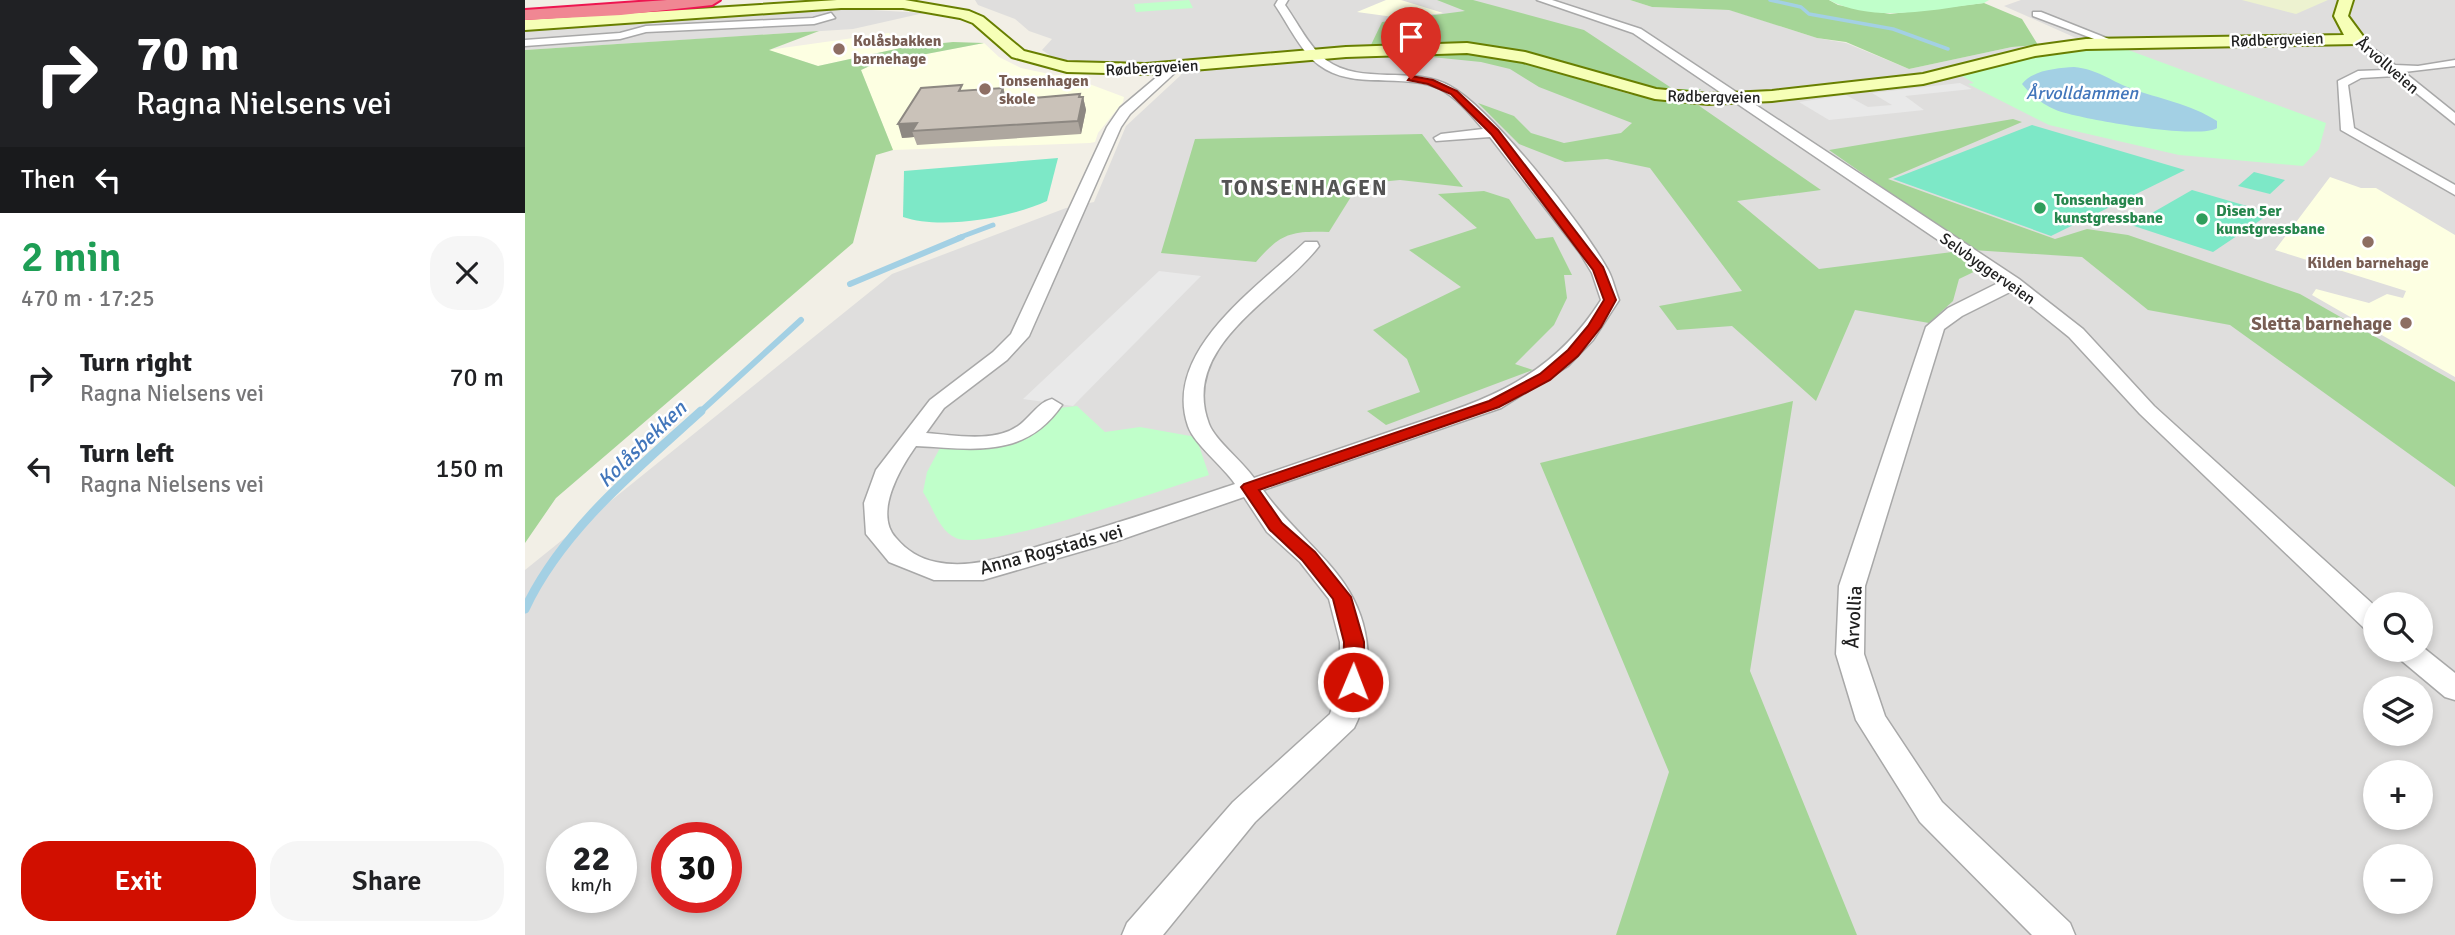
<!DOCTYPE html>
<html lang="en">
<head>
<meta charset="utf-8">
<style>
  body { margin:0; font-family:Signika,sans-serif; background:#f6f6f6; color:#202124; height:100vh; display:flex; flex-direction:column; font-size:26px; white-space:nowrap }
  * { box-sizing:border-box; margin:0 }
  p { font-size:23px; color:#757577 }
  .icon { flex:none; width:38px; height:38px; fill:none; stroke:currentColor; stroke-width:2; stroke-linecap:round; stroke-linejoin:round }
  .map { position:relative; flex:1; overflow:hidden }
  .sheet { display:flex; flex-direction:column; background:#fff; width:525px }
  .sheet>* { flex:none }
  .banner { background:#202124; color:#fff; overflow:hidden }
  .controls { position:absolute; left:1838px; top:592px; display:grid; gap:14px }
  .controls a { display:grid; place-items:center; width:70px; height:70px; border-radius:50%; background:#fff; box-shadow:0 4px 10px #0003; font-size:35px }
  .speed { position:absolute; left:21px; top:822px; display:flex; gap:14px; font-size:35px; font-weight:700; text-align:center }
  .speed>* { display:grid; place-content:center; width:91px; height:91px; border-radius:50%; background:#fff; box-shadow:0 4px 10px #0003; line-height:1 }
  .speed small { font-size:18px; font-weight:400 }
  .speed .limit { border:10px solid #d22; background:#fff; color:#111 }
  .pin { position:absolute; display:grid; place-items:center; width:60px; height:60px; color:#fff; margin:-72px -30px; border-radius:50% 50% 50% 0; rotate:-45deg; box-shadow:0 0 7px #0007 }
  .pin .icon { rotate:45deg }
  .me { position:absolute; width:77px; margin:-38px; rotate:1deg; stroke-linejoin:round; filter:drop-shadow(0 0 5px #0008) }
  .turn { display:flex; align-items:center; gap:24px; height:147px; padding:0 21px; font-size:32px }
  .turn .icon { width:91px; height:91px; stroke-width:2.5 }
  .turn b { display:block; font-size:49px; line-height:60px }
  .then { display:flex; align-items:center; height:66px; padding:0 21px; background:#0003; gap:14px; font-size:26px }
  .round { display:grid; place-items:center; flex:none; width:74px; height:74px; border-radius:28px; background:#f6f6f6 }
  .summary { display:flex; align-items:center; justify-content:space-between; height:119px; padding:0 21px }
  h1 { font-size:42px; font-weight:600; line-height:52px; color:#1e9e55 }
  .primary-button { display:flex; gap:14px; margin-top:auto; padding:14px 21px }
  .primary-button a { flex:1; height:80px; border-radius:28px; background:#d10f00; color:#fff; font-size:28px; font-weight:600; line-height:80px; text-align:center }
  .primary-button a+a { background:#f6f6f6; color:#202124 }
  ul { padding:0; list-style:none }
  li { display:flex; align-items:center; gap:21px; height:91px; padding:0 21px }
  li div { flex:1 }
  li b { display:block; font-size:26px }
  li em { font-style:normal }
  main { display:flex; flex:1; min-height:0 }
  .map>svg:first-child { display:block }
</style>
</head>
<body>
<main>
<section class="sheet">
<div class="banner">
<div class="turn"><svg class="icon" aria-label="right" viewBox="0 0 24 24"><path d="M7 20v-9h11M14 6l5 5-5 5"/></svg><div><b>70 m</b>Ragna Nielsens vei</div></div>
<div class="then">Then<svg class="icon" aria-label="left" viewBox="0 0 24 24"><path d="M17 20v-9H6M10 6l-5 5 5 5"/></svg></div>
</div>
<div class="summary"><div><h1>2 min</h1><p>470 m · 17:25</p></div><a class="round"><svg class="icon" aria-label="close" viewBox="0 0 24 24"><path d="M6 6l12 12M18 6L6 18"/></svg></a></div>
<ul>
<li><svg class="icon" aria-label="right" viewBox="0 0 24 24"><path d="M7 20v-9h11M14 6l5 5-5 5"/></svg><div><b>Turn right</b><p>Ragna Nielsens vei</p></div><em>70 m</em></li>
<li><svg class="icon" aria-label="left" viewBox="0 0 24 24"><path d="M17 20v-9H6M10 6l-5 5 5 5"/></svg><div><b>Turn left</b><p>Ragna Nielsens vei</p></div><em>150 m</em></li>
</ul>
<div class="primary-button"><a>Exit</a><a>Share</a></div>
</section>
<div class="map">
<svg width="1930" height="935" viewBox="0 0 1930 935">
  <rect width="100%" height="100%" fill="#f2efe6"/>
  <g fill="#dfdedd" fill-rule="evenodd">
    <path d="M450,0H1105L1127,7L1205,10L1292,38L1321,43L1384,69L1487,47L1560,42L1479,6L1496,0H1930V935H0V570L367,274L541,208L569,202L601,126L656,75L648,64L564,63L529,58L517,50L527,39L504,31L490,19L453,5ZM1850,604H1895V649H1850ZM1850,688H1895V733H1850ZM1850,772H1895V817H1850ZM37,838H96V898H37ZM142,838H201V898H142ZM1850,856H1895V901H1850Z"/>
    <polygon points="329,9 399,13 328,29 0,50 0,27"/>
  </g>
  <g fill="#fdffe2">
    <polygon points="861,0 876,0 918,13 876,18 832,12"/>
    <polygon points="364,33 380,47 293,66 243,50"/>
    <polygon points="459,43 474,57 496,68 529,75 556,74 567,79 559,82 599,97 598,102 573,133 570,142 565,143 368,150 336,70 349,64"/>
    <polygon points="1805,177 1836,188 1851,188 1930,235 1930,377 1787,295 1791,289 1844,303 1862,294 1878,298 1881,291 1750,250"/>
  </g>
  <polygon fill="#edf2d0" points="1717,0 1803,0 1771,14"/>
  <g fill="#a5d597">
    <polygon points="912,0 948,0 1059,30 1148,89 1176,89 1172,94 1114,87 1000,52 845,47 857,22 940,11"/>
    <polygon points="1105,0 1304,0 1313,5 1365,14 1459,3 1497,19 1513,45 1487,47 1384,69 1321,42 1292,38 1204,10 1127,7"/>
    <polygon points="294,31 244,50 293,66 380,47 428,42 459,43 349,64 336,70 368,150 351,155 328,243 31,498 0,543 0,50"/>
    <polygon points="912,51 976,56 1104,94 1173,105 1296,190 1212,201 1294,269 1435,251 1457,268 1434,279 1428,301 1404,323 1330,310 1291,401 1207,326 1152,330 1134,306 1217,291 1125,168 1082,159 1040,162 994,144 953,103 989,116 1006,133 1039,143 1096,133 1107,123 1014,87 985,69 956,62 877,54"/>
    <polygon points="1488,119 1497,122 1363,179 1530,239 1562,229 1603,235 1775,294 1930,382 1930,487 1705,325 1623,310 1557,257 1447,250 1304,150"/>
    <path d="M897,134L938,187L875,180L834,184L804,232C766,231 756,233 731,262L636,253L670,139Z"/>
    <polygon points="959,191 984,199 1011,239 1028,237 1047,275 1039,275 1042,298 1029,325 990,364 1008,370 861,425 842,411 895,392 882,359 848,330 936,287 884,250 952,228 913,194"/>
    <polygon points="1268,401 1225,671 1332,935 1091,935 1144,772 1015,463"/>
  </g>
  <g fill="#c0ffca">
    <polygon points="664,0 668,8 611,12 609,4"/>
    <path d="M1304,0H1464L1459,3C1410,9 1350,24 1304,0Z"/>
    <polygon points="1587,44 1801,123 1794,149 1778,166 1654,155 1524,125 1443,84 1449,83 1437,76 1517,53"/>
    <path d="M552,406L580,432L615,427L671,437L684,475C642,488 462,552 431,538C414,531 408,507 398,492L402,472L415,448C466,448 498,449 534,408Z"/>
  </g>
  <g fill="#7de8c7">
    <polygon points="1507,125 1660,170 1526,236 1368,179"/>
    <path d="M533,158L522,201C485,218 416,230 378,217L379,171Z"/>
    <polygon points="1729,172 1760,180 1745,194 1713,186"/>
    <polygon points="1667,190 1746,213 1688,252 1606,225"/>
  </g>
  <g fill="#e9e9e9">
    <polygon points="1435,83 1447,89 1380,96 1399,110 1304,120 1274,102 1321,95 1343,107 1367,105 1347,93"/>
    <polygon points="634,271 676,276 548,406 498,399"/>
  </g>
  <path fill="#a3d0e4" d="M1549,67C1572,69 1584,80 1605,88C1634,99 1666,104 1692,121V128C1674,140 1554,119 1531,110C1518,105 1506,95 1497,84C1507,70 1533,68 1549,67Z"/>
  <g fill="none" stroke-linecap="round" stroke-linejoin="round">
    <polyline stroke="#a3d0e4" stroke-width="3.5" points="1245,0 1276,7 1284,14 1368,29 1423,49"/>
    <polyline stroke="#a3d0e4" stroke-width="5" points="433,238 468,225"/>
    <g stroke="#a3d0e4" stroke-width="6">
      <polyline points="325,284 437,237"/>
      <polyline points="174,413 276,320"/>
    </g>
    <path stroke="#a3d0e4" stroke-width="9" d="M0,609C37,530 112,469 176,411"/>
    <defs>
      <g id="street">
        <path d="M753,0H763L760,5C772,22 785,48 801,60C836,86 888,65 925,86C967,109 1058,225 1083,270C1088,279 1090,290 1094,300L1068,340L1043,366L976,408L738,490C781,551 842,577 843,660C843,684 840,707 829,728L730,822L638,935H597L602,923L708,802L805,714L815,683V642L804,599L775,562L742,532L719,497L592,541L458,580H409L364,562L341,534L339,503L351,470L405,400L468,352L486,334L582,127L595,108L646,65H654V69L605,114L596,127L504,336L482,360L419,408L401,433C429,435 469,443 493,426C505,418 513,402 527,399L537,405C500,459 449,449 391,446C376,467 348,513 371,538C381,550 395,559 411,562C448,570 487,554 521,544C585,526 647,505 710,484C698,466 669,444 663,426C637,351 733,287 780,242H792L794,246C755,298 654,345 684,424C690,440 718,462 729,478C776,462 823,446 870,430C957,401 1024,382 1076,300L1067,273L1055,253L965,137L911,141L909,138L916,134L958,129C946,115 932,98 915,89C878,72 828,91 794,65C776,52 763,24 750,5Z"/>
        <polygon points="1012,0 1027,0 1116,29 1494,279 1558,329 1629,406 1850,606 1850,632 1840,629 1615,414 1544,337 1487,291 1437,316 1419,329 1340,586 1339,654 1360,716 1417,802 1545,923 1550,935 1507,935 1395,822 1331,720 1311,654 1314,586 1401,327 1423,308 1475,282 1108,33"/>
        <polygon points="1508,12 1516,12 1594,43 1585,45 1508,16"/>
        <polygon points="306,13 310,18 289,24 121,32 95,39 0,46 0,40 95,33 121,26 288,18"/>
        <polygon points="1832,36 1870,65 1893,66 1930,60 1930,66 1879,72 1930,113 1930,124 1870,76 1836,78 1823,85 1829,128 1930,185 1930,195 1816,130 1813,81 1833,71 1860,70 1828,41 1827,39"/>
        <polygon points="1895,645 1930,673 1930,700 1920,697 1871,656 1867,649 1895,649"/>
      </g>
      <polygon id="secondary" points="312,0 380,0 444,11 458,17 499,51 542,62 621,64 821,47 942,43 1000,52 1131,89 1183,94 1247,91 1398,74 1510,46 1561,39 1819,35 1809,16 1814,0 1828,0 1823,16 1840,39 1832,44 1561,49 1510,56 1398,84 1247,101 1183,104 1130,99 998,62 942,53 821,57 621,74 542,72 487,57 448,23 435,18 378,8 316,8 0,30 0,20"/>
      <polygon id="highway" points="142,0 195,0 187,5 96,15 0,20 0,10"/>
    </defs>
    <use href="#street" stroke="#a8a8a8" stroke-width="3"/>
    <use href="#secondary" stroke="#687f00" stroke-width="4"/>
    <use href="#highway" stroke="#ed1650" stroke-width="4"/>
    <use href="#street" fill="#fff" fill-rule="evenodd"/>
    <use href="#secondary" fill="#f6ffb7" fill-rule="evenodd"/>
    <use href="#highway" fill="#f08793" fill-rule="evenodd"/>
  </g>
  <polygon fill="#aea79f" points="478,88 482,100 555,94 555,97 558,97 561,110 556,134 392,145 389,137 377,138 439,91"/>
  <g fill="#8d8882">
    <polygon points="478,88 482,101 473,101"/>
    <polygon points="555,94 557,104 558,97 561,110 556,134 553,121"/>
    <polygon points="392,123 387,131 389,137 377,138 373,124"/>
  </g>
  <polygon fill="#cac2b9" stroke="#8d8882" stroke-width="2" points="437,85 434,91 478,88 473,101 555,94 554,97 558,97 553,121 387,131 392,123 373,124 396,88"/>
  <polygon fill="#d10f00" stroke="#880a00" stroke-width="2" points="886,76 908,80 932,91 973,130 1078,267 1091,300 1076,327 1053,356 1025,380 974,407 734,490 757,523 790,552 826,597 839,642 839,682 836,688 821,688 818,682 819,642 808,599 777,560 745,530 716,487 719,484 964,401 1015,374 1043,350 1063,326 1079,300 1068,270 966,134 926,94 903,84 883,80"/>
  <g fill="#8d6e63" stroke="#fff" stroke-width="2.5">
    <circle cx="314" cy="49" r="7"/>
    <circle cx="460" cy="89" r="7"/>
    <circle cx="1843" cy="242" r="7"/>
    <circle cx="1881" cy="323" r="7"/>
  </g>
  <g fill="#2e9e5b" stroke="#fff" stroke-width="2.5">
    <circle cx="1515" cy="208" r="7"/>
    <circle cx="1677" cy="219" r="7"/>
  </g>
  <g text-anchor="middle" stroke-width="5" stroke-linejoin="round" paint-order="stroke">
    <g font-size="16" fill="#212121" stroke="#fff">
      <text transform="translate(1752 39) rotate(-2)" y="6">Rødbergveien</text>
      <text transform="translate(1863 65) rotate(41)" y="6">Årvollveien</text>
      <text transform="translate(627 67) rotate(-3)" y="6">Rødbergveien</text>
      <text transform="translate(1189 96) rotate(1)" y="6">Rødbergveien</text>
      <text transform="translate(1463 268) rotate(35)" y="6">Selvbyggerveien</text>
    </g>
    <g font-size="16" font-weight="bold" fill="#785e54" stroke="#fff" text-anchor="start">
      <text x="328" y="46">Kolåsbakken<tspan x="328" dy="18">barnehage</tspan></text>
      <text x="474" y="86">Tonsenhagen<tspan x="474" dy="18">skole</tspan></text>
      <text x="1843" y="268" text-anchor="middle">Kilden barnehage</text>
    </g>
    <g font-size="16" font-weight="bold" fill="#27864d" stroke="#fff" text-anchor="start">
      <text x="1529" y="205">Tonsenhagen<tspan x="1529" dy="18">kunstgressbane</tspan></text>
      <text x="1691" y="216">Disen 5er<tspan x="1691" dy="18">kunstgressbane</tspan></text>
    </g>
    <g font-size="18" font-style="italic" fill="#4276bb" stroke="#fff">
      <text x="1557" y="99">Årvolldammen</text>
    </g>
    <g font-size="19" font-weight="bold" fill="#785e54" stroke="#fff" text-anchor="end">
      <text x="1867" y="330">Sletta barnehage</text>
    </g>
    <g font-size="19" fill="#212121" stroke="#fff">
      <text transform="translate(526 549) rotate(-15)" y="7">Anna Rogstads vei</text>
      <text transform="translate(1328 617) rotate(-87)" y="7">Årvollia</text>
    </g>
    <g font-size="21" font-weight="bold" letter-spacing="2" fill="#545454" stroke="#fff">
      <text x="780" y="195">TONSENHAGEN</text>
    </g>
    <g font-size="21" font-style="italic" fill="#4276bb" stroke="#fff">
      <text transform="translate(117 444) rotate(-44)" y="7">Kolåsbekken</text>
    </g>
  </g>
</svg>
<div class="controls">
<a><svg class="icon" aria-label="search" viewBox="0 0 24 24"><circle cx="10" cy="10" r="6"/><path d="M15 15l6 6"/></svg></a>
<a><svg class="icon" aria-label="layers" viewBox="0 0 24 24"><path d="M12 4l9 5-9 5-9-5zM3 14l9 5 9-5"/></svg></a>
<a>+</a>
<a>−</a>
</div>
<div class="speed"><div>22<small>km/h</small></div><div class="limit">30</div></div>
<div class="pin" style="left:886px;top:79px;background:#d93025"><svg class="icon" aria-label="arrive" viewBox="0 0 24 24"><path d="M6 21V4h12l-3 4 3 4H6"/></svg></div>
<svg class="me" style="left:828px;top:682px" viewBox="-20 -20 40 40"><circle r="17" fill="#d10f00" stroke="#fff" stroke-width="3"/><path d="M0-11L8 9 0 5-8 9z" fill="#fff"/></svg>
</div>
</main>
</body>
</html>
